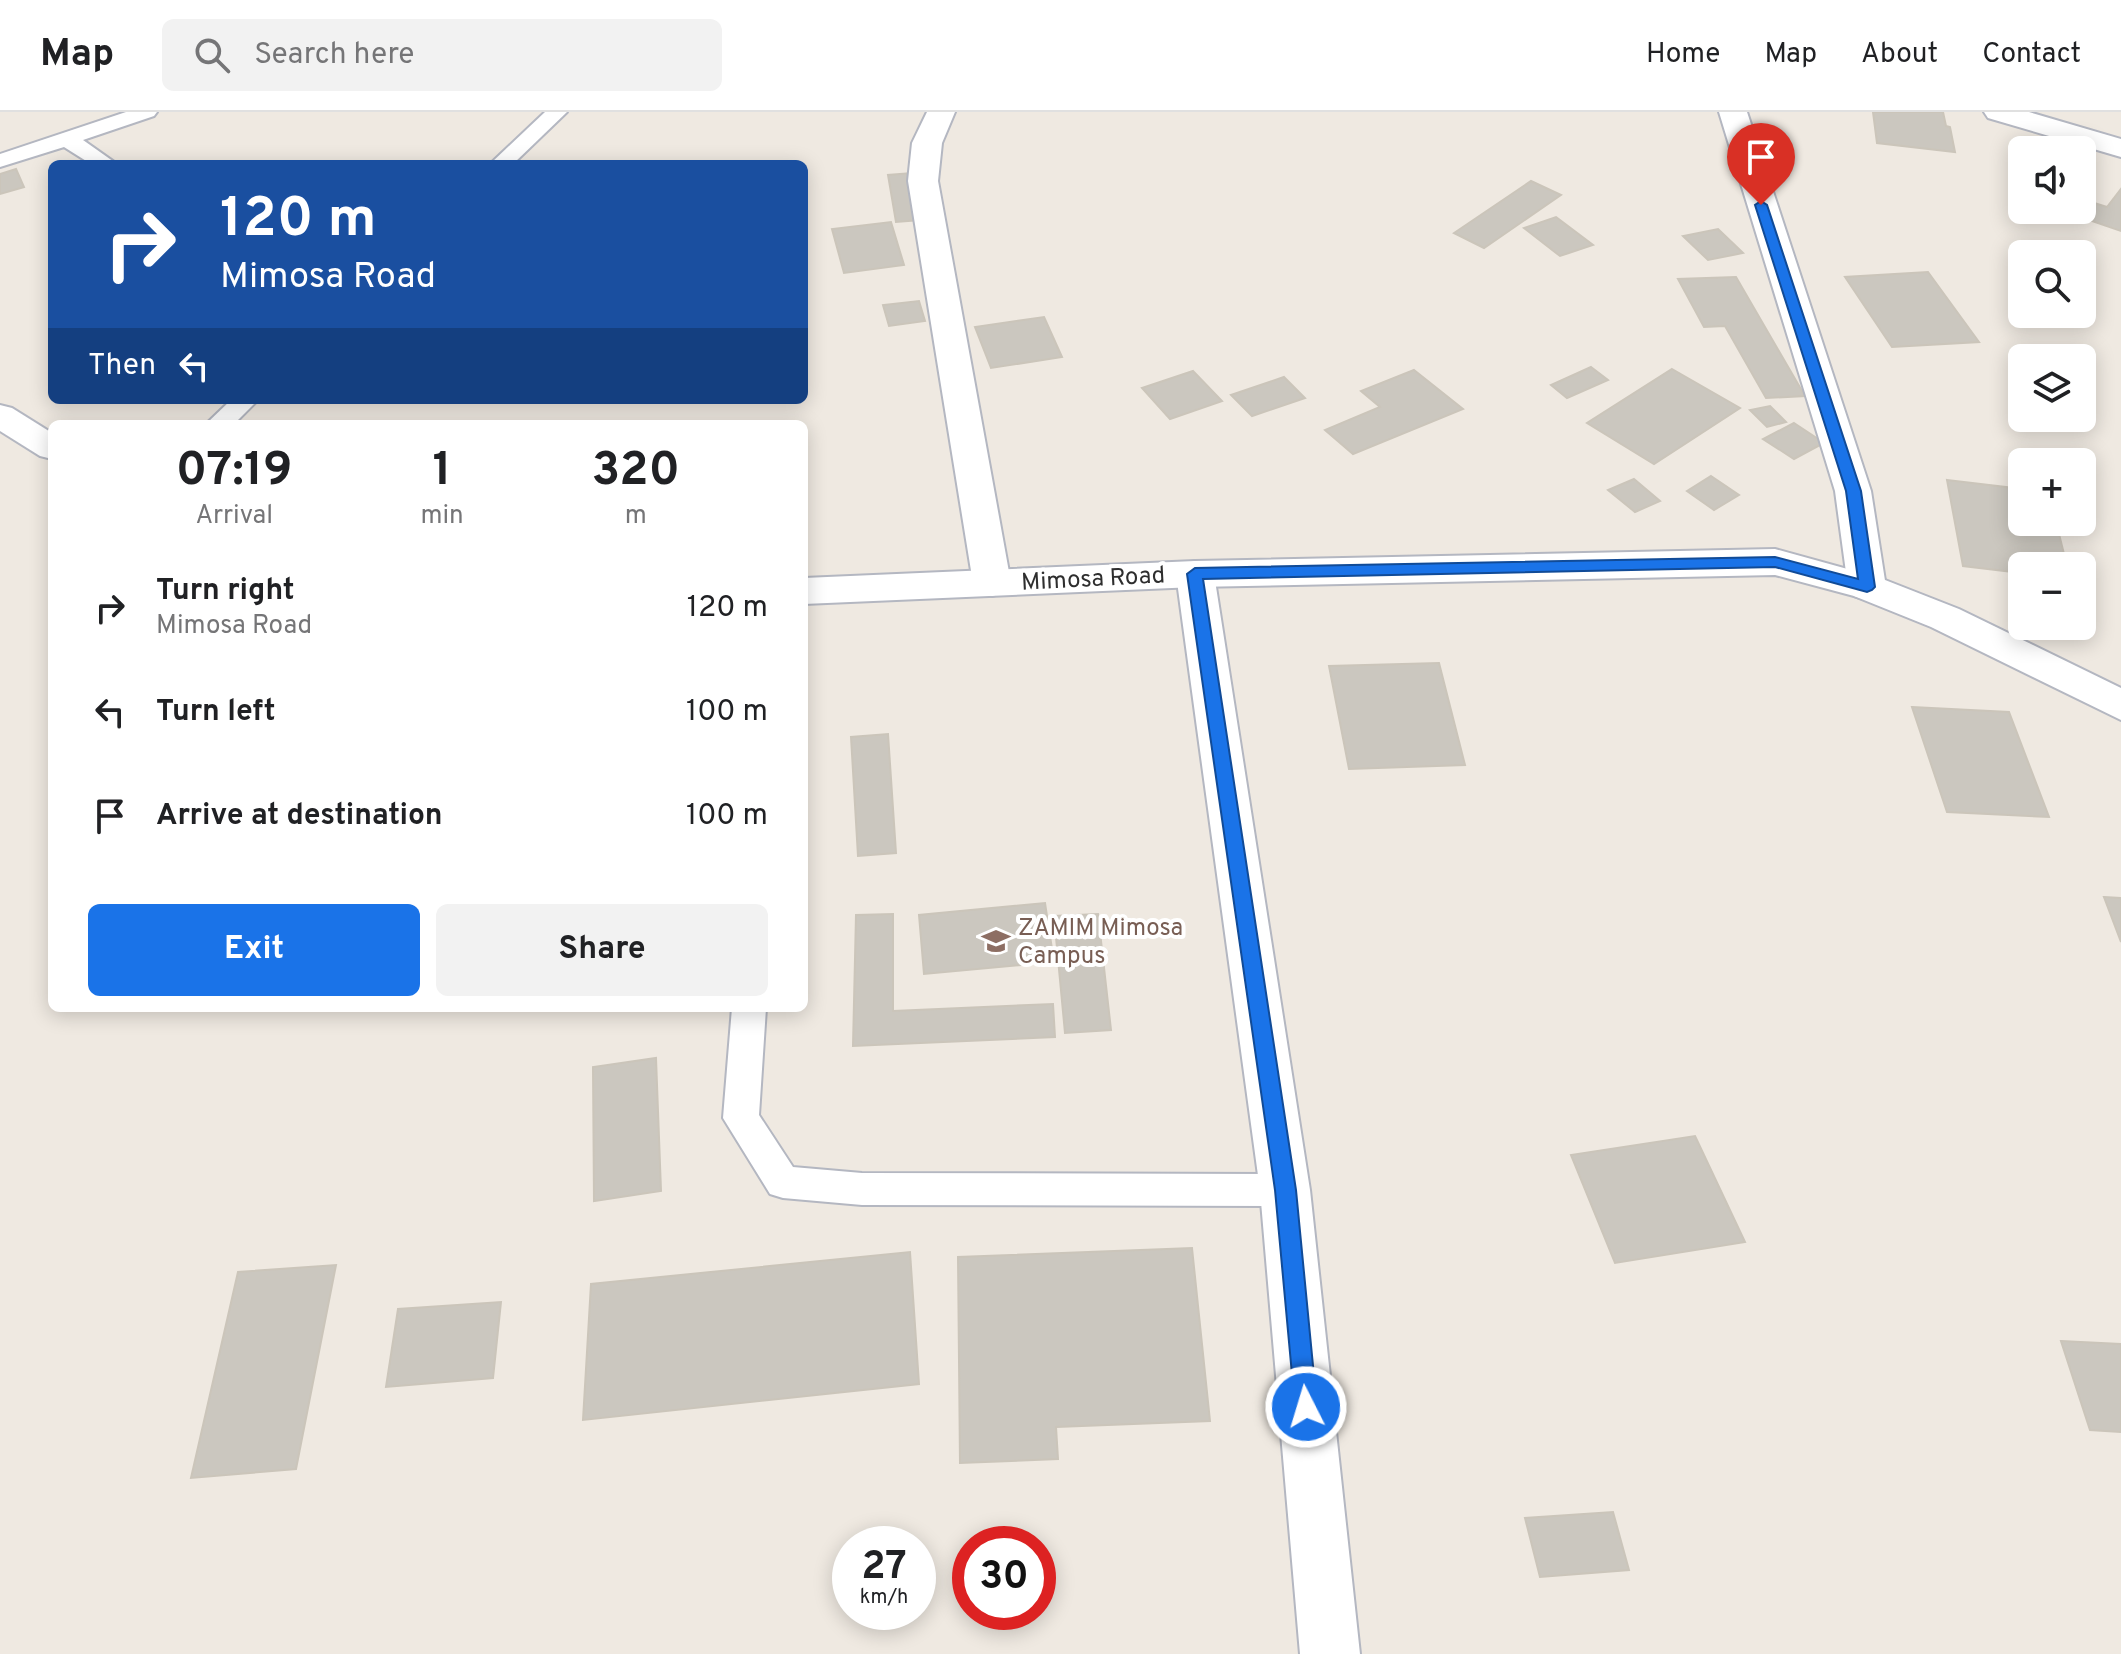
<!DOCTYPE html>
<html lang="en">
<head>
<meta charset="utf-8">
<style>
  body { margin:0; font-family:Overpass,sans-serif; background:#f2f2f2; color:#202124; height:100vh; display:flex; flex-direction:column; font-size:30px; white-space:nowrap }
  * { box-sizing:border-box; margin:0 }
  p { font-size:26px; color:#757577 }
  .icon { flex:none; width:44px; height:44px; fill:none; stroke:currentColor; stroke-width:2; stroke-linecap:round; stroke-linejoin:round }
  .map { position:relative; flex:1; overflow:hidden }
  .panel { position:absolute; left:48px; top:308px; width:760px; height:592px; display:flex; flex-direction:column; background:#fff; border-radius:12px; box-shadow:0 4px 20px #0003 }
  .panel>* { flex:none }
  .top-card { position:absolute; left:48px; top:48px; width:760px; height:244px; border-radius:12px; box-shadow:0 4px 20px #0003; background:#1a4fa0; color:#fff; overflow:hidden }
  .controls { position:absolute; left:2008px; top:24px; display:grid; gap:16px }
  .controls a { display:grid; place-items:center; width:88px; height:88px; border-radius:12px; background:#fff; box-shadow:0 4px 20px #0003; font-size:40px }
  .speed { position:absolute; left:832px; top:1414px; display:flex; gap:16px; font-size:40px; font-weight:700; text-align:center }
  .speed>* { display:grid; place-content:center; width:104px; height:104px; border-radius:50%; background:#fff; box-shadow:0 4px 20px #0003; line-height:1 }
  .speed small { font-size:20px; font-weight:400 }
  .speed .limit { border:12px solid #d22; background:#fff; color:#111 }
  .pin { position:absolute; display:grid; place-items:center; width:68px; height:68px; color:#fff; margin:-82px -34px; border-radius:50% 50% 50% 0; rotate:-45deg; box-shadow:0 0 8px #0007 }
  .pin .icon { rotate:45deg }
  .me { position:absolute; width:88px; margin:-44px; rotate:355deg; stroke-linejoin:round; filter:drop-shadow(0 0 6px #0008) }
  .turn { display:flex; align-items:center; gap:28px; height:168px; padding:0 40px; font-size:36px }
  .turn .icon { width:104px; height:104px; stroke-width:2.5 }
  .turn b { display:block; font-size:56px; line-height:68px }
  .then { display:flex; align-items:center; height:76px; padding:0 40px; background:#0003; gap:16px; font-size:30px }
  .eta { display:flex; justify-content:space-evenly; align-items:center; height:136px; text-align:center }
  .eta b { font-size:48px; font-weight:700; line-height:56px }
  .button { display:flex; gap:16px; margin-top:auto; padding:16px 40px }
  .button a { flex:1; height:92px; border-radius:12px; background:#1a73e8; color:#fff; font-size:32px; font-weight:700; line-height:92px; text-align:center }
  .button a+a { background:#f2f2f2; color:#202124 }
  ul { padding:0; list-style:none }
  li { display:flex; align-items:center; gap:24px; height:104px; padding:0 40px }
  li div { flex:1 }
  li b { display:block; font-size:30px }
  li em { font-style:normal }
  header { display:flex; align-items:center; gap:48px; box-sizing:border-box; height:112px; padding:0 40px; background:#fff; border-bottom:2px solid #e0e0e0 }
  header strong { font-size:38px }
  nav { display:flex; gap:44px; margin-inline-start:auto; font-size:28px }
  .search { width:560px; height:72px; background:#f2f2f2; display:flex; align-items:center; gap:20px; box-sizing:border-box; padding:0 28px; border-radius:12px; color:#757577; font-size:30px }
  .map>svg:first-child { display:block }
</style>
</head>
<body>
<header>
<strong>Map</strong>
<div class="search"><svg class="icon" aria-label="search" viewBox="0 0 24 24"><circle cx="10" cy="10" r="6"/><path d="M15 15l6 6"/></svg>Search here</div>
<nav><a>Home</a><a>Map</a><a>About</a><a>Contact</a></nav>
</header>
<div class="map">
<svg width="2121" height="1542" viewBox="0 0 2121 1542">
  <rect width="100%" height="100%" fill="#efe9e1"/>
  <g fill="#cbc7bf" stroke="#cbc5ba" stroke-width="2">
    <polygon points="1873,0 1943,0 1946,14 1950,15 1955,40 1877,31"/>
    <polygon points="16,57 24,75 0,82 0,62"/>
    <polygon points="912,61 920,108 896,110 888,63"/>
    <polygon points="1531,69 1561,83 1484,136 1454,121"/>
    <polygon points="2121,77 2121,119 2063,99 2082,98 2082,87 2107,95"/>
    <polygon points="1556,105 1593,133 1560,144 1524,116"/>
    <polygon points="891,110 904,153 844,161 832,117"/>
    <polygon points="1718,117 1743,141 1708,148 1683,124"/>
    <polygon points="1928,160 1979,230 1892,235 1845,165"/>
    <polygon points="1736,165 1805,284 1766,286 1725,214 1704,215 1678,167"/>
    <polygon points="919,189 925,209 889,214 883,193"/>
    <polygon points="1044,205 1062,245 991,256 975,215"/>
    <polygon points="1591,255 1608,268 1567,286 1551,273"/>
    <polygon points="1672,257 1740,296 1654,352 1587,311"/>
    <polygon points="1414,258 1463,297 1353,342 1325,318 1380,295 1361,279"/>
    <polygon points="1193,259 1222,289 1170,307 1142,276"/>
    <polygon points="1284,265 1305,286 1252,304 1231,283"/>
    <polygon points="1770,294 1786,310 1767,315 1750,298"/>
    <polygon points="1794,311 1824,331 1794,347 1763,327"/>
    <polygon points="1711,364 1739,383 1714,398 1687,379"/>
    <polygon points="1634,367 1660,389 1635,400 1608,378"/>
    <polygon points="1947,368 2022,377 2022,410 2056,410 2067,454 2022,454 2022,461 1963,454"/>
    <polygon points="1439,551 1465,653 1349,657 1329,554"/>
    <polygon points="1912,595 2009,600 2049,705 1947,700"/>
    <polygon points="888,622 896,741 858,744 851,625"/>
    <polygon points="2104,785 2121,786 2121,830"/>
    <polygon points="1045,791 1054,850 924,862 919,803"/>
    <polygon points="893,802 893,899 1053,892 1055,925 853,934 856,803"/>
    <polygon points="1098,802 1111,918 1065,921 1054,804"/>
    <polygon points="656,946 661,1079 594,1089 593,955"/>
    <polygon points="1695,1024 1745,1130 1615,1151 1571,1043"/>
    <polygon points="1192,1136 1210,1309 1056,1315 1058,1347 960,1351 958,1145"/>
    <polygon points="910,1140 919,1272 583,1308 591,1172"/>
    <polygon points="336,1153 296,1357 191,1366 238,1160"/>
    <polygon points="501,1190 493,1266 386,1275 398,1197"/>
    <polygon points="2061,1229 2121,1232 2121,1320 2090,1318"/>
    <polygon points="1613,1400 1629,1458 1540,1465 1525,1406"/>
  </g>
  <g fill="none" stroke-linecap="round" stroke-linejoin="round">
    <defs>
      <g id="service">
        <polygon points="126,0 157,0 154,4 83,28 117,52 91,52 64,35 0,55 0,42"/>
        <polygon points="545,0 567,0 513,52 490,52"/>
        <polygon points="231,288 258,288 234,312 206,312"/>
        <polygon points="732,896 766,896 759,1003 793,1055 862,1061 1285,1062 1298,1066 1303,1078 1298,1090 1285,1094 862,1093 783,1086 770,1082 723,1006"/>
      </g>
      <g id="minor">
        <polygon points="927,0 955,0 942,31 938,69 1011,471 1005,480 992,484 979,480 973,471 908,69 912,31"/>
        <polygon points="1719,0 1747,0 1871,379 1886,475 1880,484 1867,488 1854,484 1848,475 1835,379"/>
        <polygon points="1984,0 2029,0 2121,27 2121,45 1988,6"/>
        <polygon points="1195,449 1208,453 1214,462 1310,1078 1360,1542 1300,1542 1260,1078 1176,462 1182,453"/>
      </g>
      <g id="tertiary">
        <polygon points="0,293 12,296 52,321 52,347 40,344 0,319"/>
        <polygon points="1775,437 1880,466 1959,497 2121,576 2121,608 1931,515 1854,484 1775,463 1195,475 804,492 804,466 1195,449"/>
      </g>
    </defs>
    <use href="#service" stroke="#b4b7c1" stroke-width="4"/>
    <use href="#minor" stroke="#b4b7c1" stroke-width="4"/>
    <use href="#tertiary" stroke="#b4b7c1" stroke-width="4"/>
    <use href="#service" fill="#fff" fill-rule="evenodd"/>
    <use href="#minor" fill="#fff" fill-rule="evenodd"/>
    <use href="#tertiary" fill="#fff" fill-rule="evenodd"/>
  </g>
  <polygon fill="#1a73e8" stroke="#114b97" stroke-width="2" points="1761,89 1767,93 1861,379 1875,475 1872,478 1867,480 1775,455 1203,467 1296,1078 1317,1295 1314,1302 1306,1306 1298,1302 1295,1295 1275,1078 1187,462 1195,456 1775,445 1858,467 1846,379 1755,93"/>
  <defs>
    <symbol id="university-bare" viewBox="-9 -9 18 18"><path d="M0-5L7-2L0 1L-7-2ZM-4 1L0 2.5L4 1V4Q0 6-4 4Z" fill="#8d6e63" stroke="#fff" stroke-width="2.5" paint-order="stroke"/></symbol>
  </defs>
  <g fill-rule="evenodd">
    <use href="#university-bare" x="976" y="809" width="40" height="40"/>
  </g>
  <g text-anchor="middle" stroke-width="8" stroke-linejoin="round" paint-order="stroke">
    <g font-size="24" fill="#2e2e2e" stroke="#fff">
      <text transform="translate(1093 466) rotate(-3)" y="8">Mimosa Road</text>
    </g>
    <g font-size="24" fill="#785e54" stroke="#fff" text-anchor="start">
      <text x="1018" y="823">ZAMIM Mimosa<tspan x="1018" dy="28">Campus</tspan></text>
    </g>
  </g>
</svg>
<div class="controls">
<a><svg class="icon" aria-label="sound" viewBox="0 0 24 24"><path d="M4 9h4l5-4v14l-5-4H4zM17 9q2 3 0 6"/></svg></a>
<a><svg class="icon" aria-label="search" viewBox="0 0 24 24"><circle cx="10" cy="10" r="6"/><path d="M15 15l6 6"/></svg></a>
<a><svg class="icon" aria-label="layers" viewBox="0 0 24 24"><path d="M12 4l9 5-9 5-9-5zM3 14l9 5 9-5"/></svg></a>
<a>+</a>
<a>−</a>
</div>
<div class="speed"><div>27<small>km/h</small></div><div class="limit">30</div></div>
<div class="pin" style="left:1761px;top:93px;background:#d93025"><svg class="icon" aria-label="arrive" viewBox="0 0 24 24"><path d="M6 21V4h12l-3 4 3 4H6"/></svg></div>
<svg class="me" style="left:1306px;top:1295px" viewBox="-20 -20 40 40"><circle r="17" fill="#1a73e8" stroke="#fff" stroke-width="3"/><path d="M0-11L8 9 0 5-8 9z" fill="#fff"/></svg>
<div class="top-card">
<div class="turn"><svg class="icon" aria-label="right" viewBox="0 0 24 24"><path d="M7 20v-9h11M14 6l5 5-5 5"/></svg><div><b>120 m</b>Mimosa Road</div></div>
<div class="then">Then<svg class="icon" aria-label="left" viewBox="0 0 24 24"><path d="M17 20v-9H6M10 6l-5 5 5 5"/></svg></div>
</div>
<section class="panel">
<div class="eta">
<div><b>07:19</b><p>Arrival</p></div>
<div><b>1</b><p>min</p></div>
<div><b>320</b><p>m</p></div>
</div>
<ul>
<li><svg class="icon" aria-label="right" viewBox="0 0 24 24"><path d="M7 20v-9h11M14 6l5 5-5 5"/></svg><div><b>Turn right</b><p>Mimosa Road</p></div><em>120 m</em></li>
<li><svg class="icon" aria-label="left" viewBox="0 0 24 24"><path d="M17 20v-9H6M10 6l-5 5 5 5"/></svg><div><b>Turn left</b></div><em>100 m</em></li>
<li><svg class="icon" aria-label="arrive" viewBox="0 0 24 24"><path d="M6 21V4h12l-3 4 3 4H6"/></svg><div><b>Arrive at destination</b></div><em>100 m</em></li>
</ul>
<div class="button"><a>Exit</a><a>Share</a></div>
</section>
</div>
</body>
</html>
